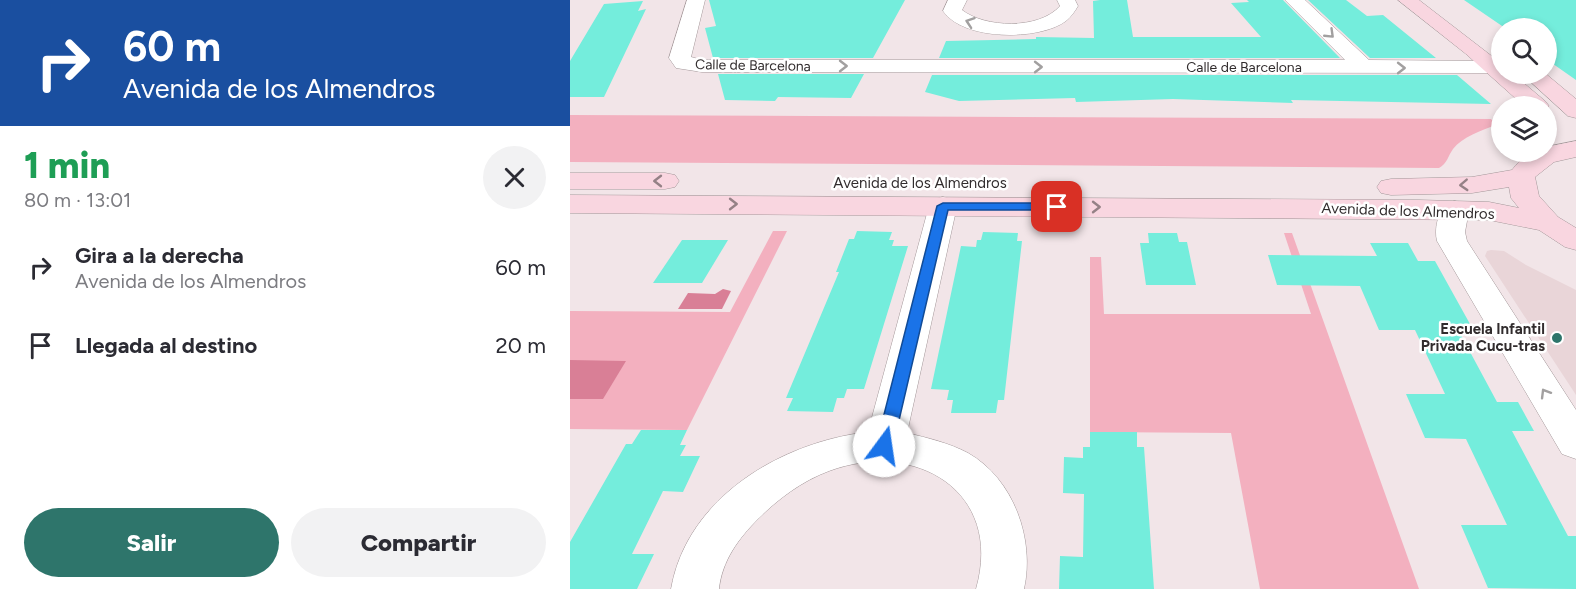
<!DOCTYPE html>
<html lang="es">
<meta charset="utf-8">
<style>
:root{--surface:#fff;--page:#f2f2f3;--text:#2b2b33;--muted:#7c7c81;--accent:#2e756b}
body{margin:0;font-family:Figtree,sans-serif;background:var(--page);color:var(--text);height:100vh;display:flex;flex-direction:column;font-size:22px;white-space:nowrap}
*{box-sizing:border-box;margin:0}
p{font-size:20px;color:var(--muted)}
.icon{flex:none;width:33px;height:33px;fill:none;stroke:currentColor;stroke-width:2;stroke-linecap:round;stroke-linejoin:round}
.map{position:relative;flex:1;overflow:hidden}
.side{display:flex;flex-direction:column;background:var(--surface);width:570px}
.side>*{flex:none}
.top-card{background:#1a4fa0;color:#fff;overflow:hidden}
.fabs{position:absolute;left:921px;top:18px;display:grid;gap:12px}
.fabs a{display:grid;place-items:center;width:66px;height:66px;border-radius:50%;background:var(--surface);box-shadow:0 3px 9px #0003;font-size:30px}
.pin{position:absolute;display:grid;place-items:center;width:51px;height:51px;color:#fff;margin:-26px;border-radius:12px;box-shadow:0 3px 9px #0006}
.me{position:absolute;width:66px;margin:-33px;rotate:14deg;stroke-linejoin:round;filter:drop-shadow(0 0 4px #0008)}
.turn{display:flex;align-items:center;gap:21px;height:126px;padding:0 24px;font-size:27px}
.turn .icon{width:78px;height:78px;stroke-width:2.5}
.turn b{display:block;font-size:42px;line-height:51px}
.round{display:grid;place-items:center;flex:none;width:63px;height:63px;border-radius:32px;background:var(--page)}
.summary{display:flex;align-items:center;justify-content:space-between;height:102px;padding:0 24px}
h1{font-size:36px;font-weight:800;line-height:45px;color:#1e9e55}
.cta{display:flex;gap:12px;margin-top:auto;padding:12px 24px}
.cta a{flex:1;height:69px;border-radius:36px;background:var(--accent);color:#fff;font-size:24px;font-weight:800;line-height:69px;text-align:center}
.cta a+a{background:var(--page);color:var(--text)}
ul{padding:0;list-style:none}
li{display:flex;align-items:center;gap:18px;height:78px;padding:0 24px}
li div{flex:1}
li b{display:block;font-size:22px}
li em{font-style:normal}
main{display:flex;flex:1;min-height:0}
.map>svg:first-child{display:block}
</style>
<main>
<section class="side">
<div class="top-card">
<div class="turn"><svg class="icon" aria-label="right" viewBox="0 0 24 24"><path d="M7 20v-9h11M14 6l5 5-5 5"/></svg><div><b>60 m</b>Avenida de los Almendros</div></div>
</div>
<div class="summary"><div><h1>1 min</h1><p>80 m · 13:01</p></div><a class="round"><svg class="icon" aria-label="close" viewBox="0 0 24 24"><path d="M6 6l12 12M18 6L6 18"/></svg></a></div>
<ul>
<li><svg class="icon" aria-label="right" viewBox="0 0 24 24"><path d="M7 20v-9h11M14 6l5 5-5 5"/></svg><div><b>Gira a la derecha</b><p>Avenida de los Almendros</p></div><em>60 m</em></li>
<li><svg class="icon" aria-label="arrive" viewBox="0 0 24 24"><path d="M6 21V4h12l-3 4 3 4H6"/></svg><div><b>Llegada al destino</b></div><em>20 m</em></li>
</ul>
<div class="cta"><a>Salir</a><a>Compartir</a></div>
</section>
<div class="map">
<svg width="1006" height="589" viewBox="0 0 1006 589">
<rect width="100%" height="100%" fill="#f2e5e8"/>
<polygon fill="#e9d5d8" points="921,250 934,251 956,265 1006,290 1006,395 915,256 917,251"/>
<g fill="#f3b0bf">
<path d="M 0,115 L 921,119 L 926,125 C 912,130 892,137 883,149 C 878,156 877,164 869,168 L 0,162 Z"/>
<polygon points="203,231 217,231 117,430 0,429 0,311 160,312"/>
<polygon points="714,233 722,233 849,589 690,589 661,433 520,432 520,257 531,257 534,314 741,314"/>
</g>
<g fill="#d97f96">
<polygon points="153,289 161,291 152,309 108,309 118,293 145,294"/>
<polygon points="0,360 56,361 33,399 0,399"/>
</g>
<g fill="#74eddc">
<polygon points="139,0 335,0 303,58 143,58 135,28 146,26"/>
<polygon points="530,0 557,0 563,37 691,37 661,3 679,2 677,0 713,0 770,58 369,58 376,41 466,39 466,37 524,38 523,1"/>
<polygon points="738,0 776,0 797,16 813,15 866,58 800,58"/>
<polygon points="894,0 1006,0 1006,80 976,59 976,28 935,28"/>
<polygon points="73,1 68,11 76,9 34,97 0,97 0,61 34,4"/>
<polygon points="148,74 294,74 281,98 208,97 205,101 155,100"/>
<polygon points="362,75 887,75 921,104 721,100 723,103 603,99 506,102 505,98 389,101 355,92"/>
<polygon points="287,231 322,232 319,240 324,240 322,246 338,246 294,389 277,389 274,398 267,398 263,412 217,411 223,398 216,398 269,272 266,272 279,239 284,239"/>
<polygon points="413,232 448,233 447,241 452,241 434,400 428,400 426,413 381,413 383,400 377,400 379,390 361,389 391,246 406,247 407,240 411,240"/>
<polygon points="578,233 607,233 609,242 617,242 626,285 576,285 570,243 579,243"/>
<polygon points="112,240 158,240 132,283 83,283"/>
<polygon points="800,243 838,243 848,261 865,261 900,324 885,324 927,402 948,402 964,431 942,431 998,536 1006,536 1006,589 918,588 891,525 937,525 896,439 855,438 836,394 875,394 845,330 809,330 790,286 707,285 698,255 807,256"/>
<polygon points="71,430 117,430 110,445 116,445 110,456 130,456 113,492 93,491 62,554 84,554 67,589 0,589 0,542 56,444 62,444"/>
<polygon points="520,432 567,432 567,447 574,447 584,589 489,589 490,556 513,557 514,494 493,493 494,457 513,458 513,447 520,447"/>
</g>
<g fill="none" stroke-linecap="round" stroke-linejoin="round">
<g stroke="#a39799" stroke-width="1">
<g id="street">
<polygon points="117,0 135,0 121,57 132,60 775,60 715,0 735,0 799,60 922,61 930,62 932,69 922,73 132,72 106,68 99,58"/>
<path d="M 378,0 L 397,0 L 392,10 C 415,28 469,30 490,6 L 487,0 L 505,0 L 508,6 C 505,11 501,17 496,21 C 469,41 393,41 373,11 Z"/>
<path d="M 373,197 L 383,200 L 387,206 L 337,433 C 358,438 379,443 398,453 C 444,479 465,540 454,589 L 406,589 C 434,491 345,439 259,471 C 232,481 208,499 188,519 C 168,539 152,561 149,589 L 101,589 C 117,497 212,442 298,432 L 359,206 L 363,200 Z"/>
<path d="M 885,201 L 895,204 L 899,210 L 895,232 L 897,241 L 1006,410 L 1006,459 L 992,454 L 867,241 C 864,229 868,214 875,204 Z"/>
</g>
</g>
<g stroke="#a39799" stroke-width="1">
<g id="secondary">
<polygon points="828,0 849,0 932,64 932,74 943,74 975,101 979,106 976,109 976,106 954,106 896,54"/>
<polygon points="952,74 976,74 1006,99 1006,118 998,116"/>
<path d="M 1006,141 L 1006,157 L 984,162 L 965,177 L 969,196 L 988,217 L 1006,228 L 1006,250 L 995,247 L 969,230 L 919,220 L 0,213 L 0,195 L 849,200 L 919,202 L 949,208 L 941,198 L 939,187 L 902,193 L 821,195 L 811,193 L 807,187 L 811,181 L 821,179 L 902,177 L 942,170 C 952,157 960,152 976,152 L 976,147 Z"/>
<polygon points="0,173 95,173 105,175 109,181 105,187 95,189 0,189"/>
</g>
</g>
<use href="#street" fill="#fff" fill-rule="evenodd"/>
<use href="#secondary" fill="#f9d6e0" fill-rule="evenodd"/>
</g>
<defs><path id="oneway-chevron" d="M-2-3.5L2.5 0L-2 3.5" fill="none" stroke-width="1.6" stroke-linecap="round" stroke-linejoin="round" transform="scale(1.5)"/></defs>
<g stroke="#a2a0a0">
<use href="#oneway-chevron" transform="translate(400 22) rotate(-161)"/>
<use href="#oneway-chevron" transform="translate(760 34) rotate(44)"/>
<use href="#oneway-chevron" transform="translate(273 66)"/>
<use href="#oneway-chevron" transform="translate(468 67)"/>
<use href="#oneway-chevron" transform="translate(831 68)"/>
<use href="#oneway-chevron" transform="translate(975 393) rotate(-121)"/>
</g>
<g stroke="#958186">
<use href="#oneway-chevron" transform="translate(88 181) rotate(-180)"/>
<use href="#oneway-chevron" transform="translate(894 185) rotate(177)"/>
<use href="#oneway-chevron" transform="translate(163 204)"/>
<use href="#oneway-chevron" transform="translate(526 207)"/>
</g>
<polygon fill="#1a73e8" stroke="#114b97" stroke-width="1.5" points="373,203 487,203 493,207 487,210 378,210 323,446 320,451 314,453 308,451 306,446 367,206"/>
<circle fill="#2e756b" stroke="#fff" stroke-width="2" cx="987" cy="338" r="6"/>
<g text-anchor="middle" stroke-width="5" stroke-linejoin="round" paint-order="stroke">
<g font-size="14" fill="#312c2d" stroke="#fff">
<text transform="translate(183 65) rotate(1)" y="5">Calle de Barcelona</text>
<text x="674" y="72">Calle de Barcelona</text>
</g>
<g font-size="15" fill="#312c2d" stroke="#fff">
<text x="350" y="188">Avenida de los Almendros</text>
<text transform="translate(838 211) rotate(2)" y="5">Avenida de los Almendros</text>
</g>
<g font-size="15" font-weight="bold" fill="#312c2d" stroke="#fff" text-anchor="end">
<text x="975" y="334">Escuela Infantil<tspan x="975" dy="17">Privada Cucu-tras</tspan></text>
</g>
</g>
</svg>
<div class="fabs">
<a><svg class="icon" aria-label="search" viewBox="0 0 24 24"><circle cx="10" cy="10" r="6"/><path d="M15 15l6 6"/></svg></a>
<a><svg class="icon" aria-label="layers" viewBox="0 0 24 24"><path d="M12 4l9 5-9 5-9-5zM3 14l9 5 9-5"/></svg></a>
</div>
<div class="pin" style="left:487px;top:207px;background:#d93025"><svg class="icon" aria-label="arrive" viewBox="0 0 24 24"><path d="M6 21V4h12l-3 4 3 4H6"/></svg></div>
<svg class="me" style="left:314px;top:446px" viewBox="-20 -20 40 40"><circle r="19" fill="#fff"/><path d="M0-13L10 11 0 6-10 11z" fill="#1a73e8"/></svg>
</div>
</main>
